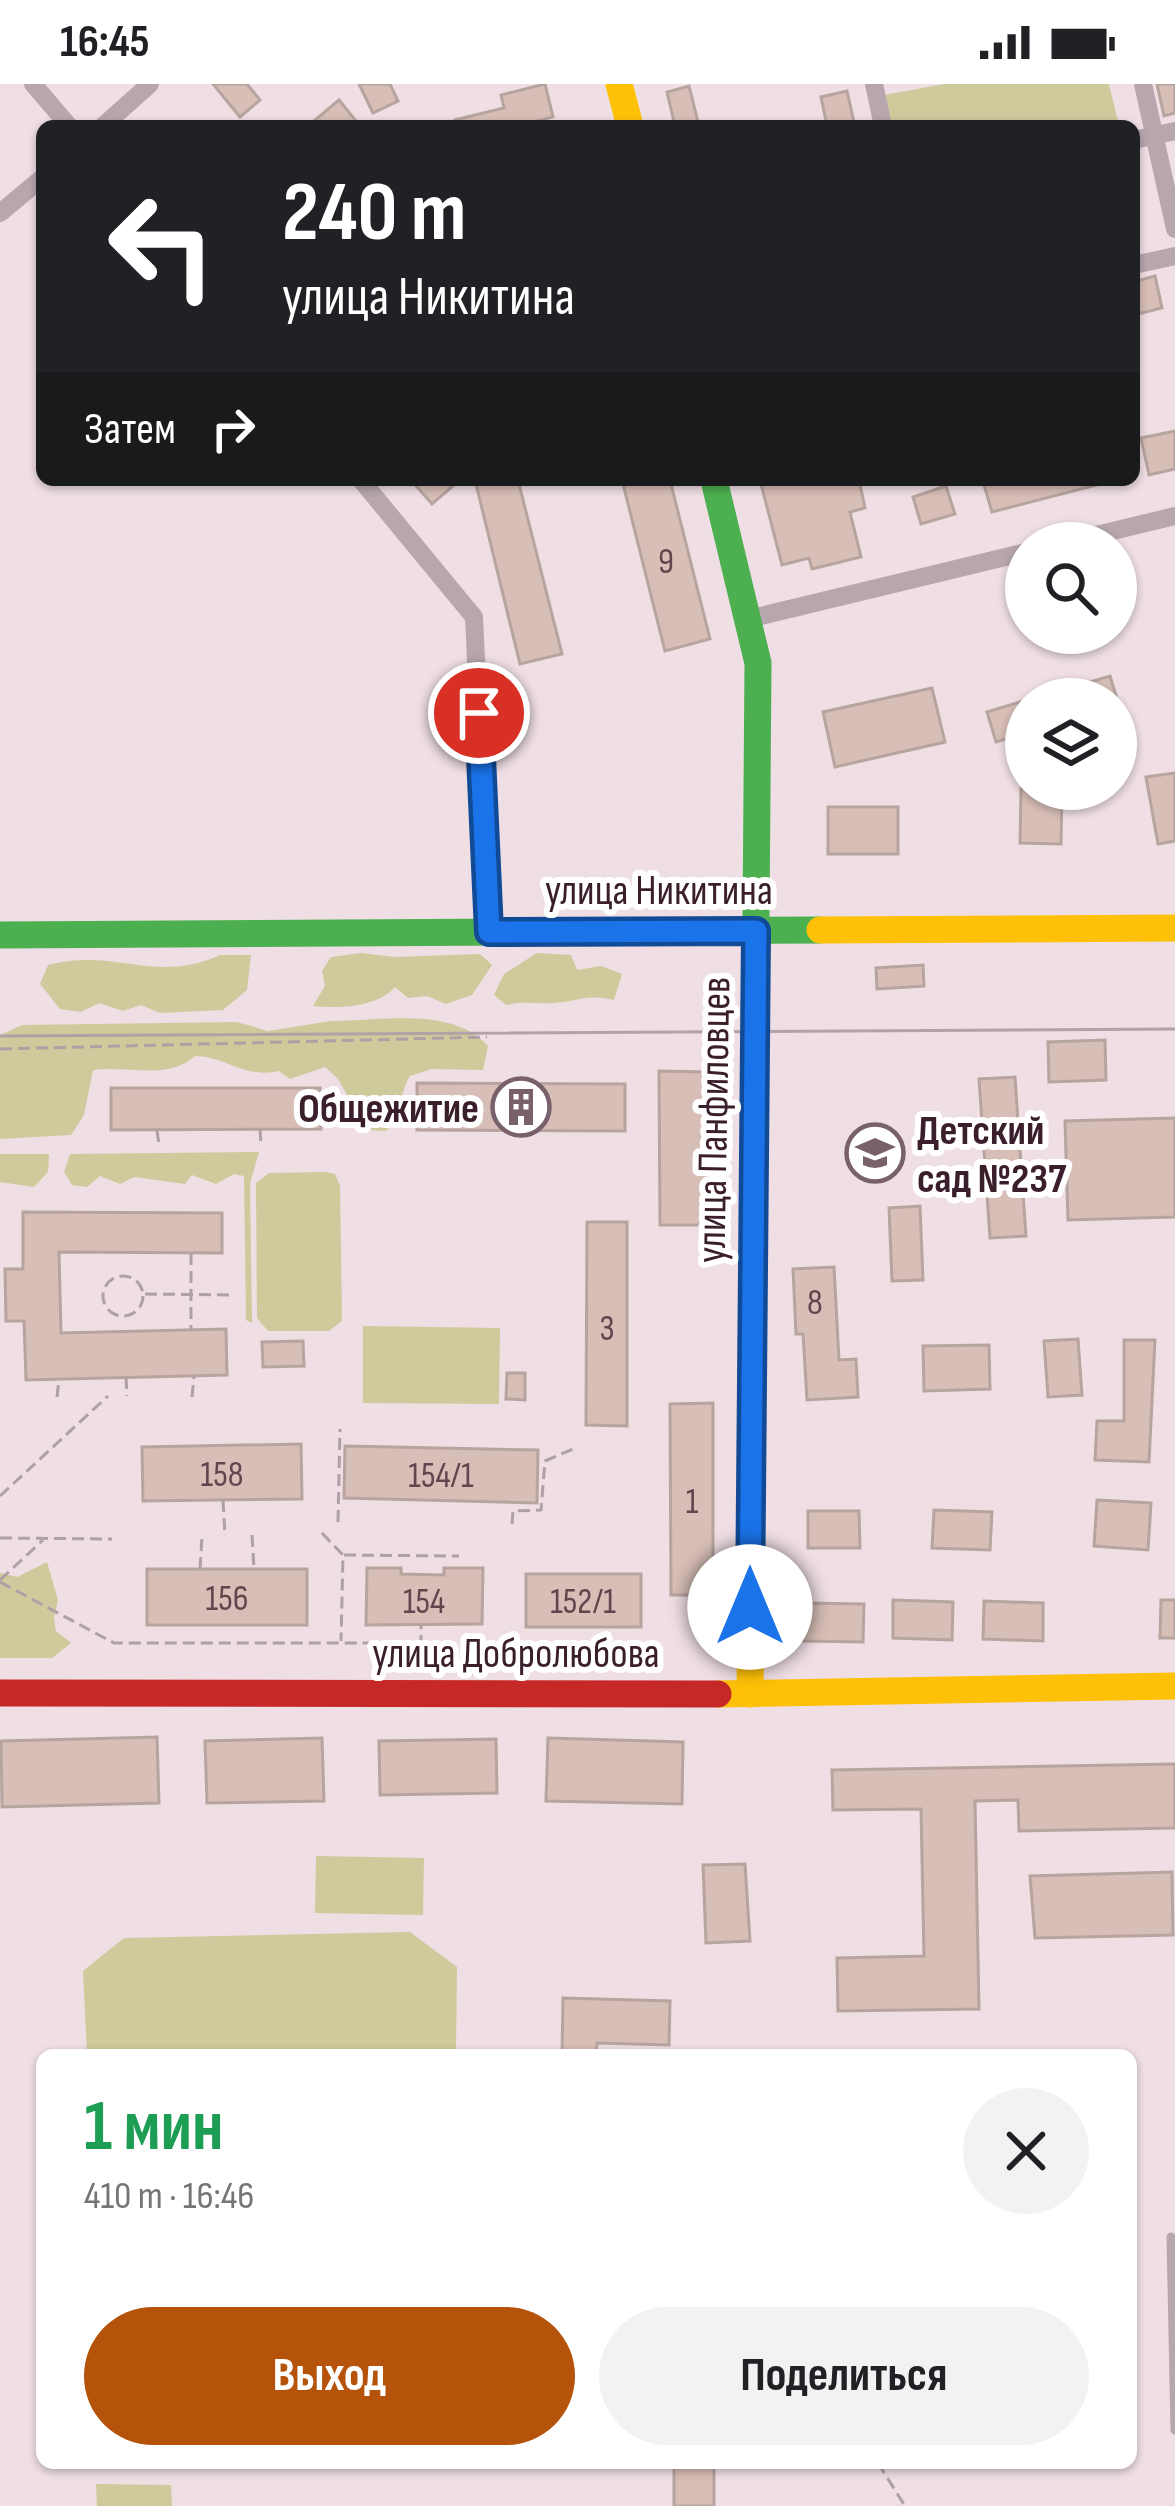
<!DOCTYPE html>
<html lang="ru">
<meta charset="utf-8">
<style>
:root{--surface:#fff;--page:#f2f2f2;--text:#202124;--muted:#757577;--accent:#b45309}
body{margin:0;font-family:"Sofia Sans Condensed",sans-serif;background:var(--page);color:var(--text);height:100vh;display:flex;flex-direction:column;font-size:45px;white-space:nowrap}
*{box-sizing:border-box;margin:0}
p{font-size:39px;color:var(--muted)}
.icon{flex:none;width:66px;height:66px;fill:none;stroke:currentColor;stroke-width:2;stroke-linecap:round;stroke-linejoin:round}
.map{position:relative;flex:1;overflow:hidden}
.sheet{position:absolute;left:36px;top:1965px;width:1101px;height:420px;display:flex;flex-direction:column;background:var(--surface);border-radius:18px;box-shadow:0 3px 9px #0004}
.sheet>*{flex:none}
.hud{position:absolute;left:36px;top:36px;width:1104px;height:366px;border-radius:18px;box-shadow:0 3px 9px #0004;background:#202124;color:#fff;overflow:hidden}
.controls{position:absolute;left:1005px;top:438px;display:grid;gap:24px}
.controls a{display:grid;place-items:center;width:132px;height:132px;border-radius:50%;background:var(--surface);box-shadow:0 3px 9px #0004;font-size:60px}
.pin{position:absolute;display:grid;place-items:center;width:102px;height:102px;color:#fff;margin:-51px;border:6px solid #fff;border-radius:50%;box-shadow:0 3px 12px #0007}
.me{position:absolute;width:132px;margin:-66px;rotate:0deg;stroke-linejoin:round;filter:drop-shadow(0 0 9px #0008)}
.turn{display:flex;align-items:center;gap:42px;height:252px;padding:0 48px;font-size:54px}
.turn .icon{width:156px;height:156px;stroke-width:2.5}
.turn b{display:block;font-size:84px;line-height:102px}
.then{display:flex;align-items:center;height:114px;padding:0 48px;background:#0003;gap:24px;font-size:45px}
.round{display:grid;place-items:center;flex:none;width:126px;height:126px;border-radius:63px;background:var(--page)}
.overview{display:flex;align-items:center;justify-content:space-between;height:204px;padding:0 48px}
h1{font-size:72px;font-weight:700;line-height:90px;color:#1e9e55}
.button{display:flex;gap:24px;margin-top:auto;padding:24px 48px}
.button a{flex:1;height:138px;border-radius:72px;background:var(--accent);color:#fff;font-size:48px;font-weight:700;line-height:138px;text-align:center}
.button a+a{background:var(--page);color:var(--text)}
.status{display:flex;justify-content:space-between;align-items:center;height:84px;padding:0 60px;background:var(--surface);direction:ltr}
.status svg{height:33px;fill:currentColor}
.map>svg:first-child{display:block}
</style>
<div class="status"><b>16:45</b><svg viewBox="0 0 49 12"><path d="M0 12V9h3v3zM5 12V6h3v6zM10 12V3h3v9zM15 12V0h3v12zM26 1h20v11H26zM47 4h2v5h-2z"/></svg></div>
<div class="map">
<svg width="1175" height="2422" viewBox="0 0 1175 2422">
<rect width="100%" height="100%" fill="#efdee4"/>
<g fill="#ceca9c">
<polygon points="944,0 1109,0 1119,42 892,42 884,11"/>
<path d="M 361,869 L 394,873 L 480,870 L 492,881 L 472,911 L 446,920 L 427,912 L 408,914 L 395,903 C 378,923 338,925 313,922 L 325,902 L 322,887 L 331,873 Z"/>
<path d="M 537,869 L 571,871 L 577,886 L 601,882 L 622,890 L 614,916 C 582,910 583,917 555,919 C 538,920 523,917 506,921 L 494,911 L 504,890 Z"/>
<path d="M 220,871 L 251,871 L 247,906 L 223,926 L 160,929 L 141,921 L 123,927 L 99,919 L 81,928 L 60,925 L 40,900 L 48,881 C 115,863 155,901 220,871 Z"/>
<path d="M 331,937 C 378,937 454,922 488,962 L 483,986 L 432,985 L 410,992 C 398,1011 403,1032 386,1047 L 367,1046 L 338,995 L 325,983 L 290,995 L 279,987 C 243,995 226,972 195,972 C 167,997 128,981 93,986 L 84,1031 L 71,1051 L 0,1055 L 0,951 L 22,941 L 237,938 L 268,947 Z"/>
<polygon points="259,1068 250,1100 252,1239 246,1236 244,1092 234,1090 216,1100 192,1091 185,1100 134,1093 120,1100 100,1092 87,1103 72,1101 64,1088 70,1070"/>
<polygon points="0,1070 49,1070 48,1088 34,1103 0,1098"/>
<polygon points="326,1088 335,1090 340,1102 342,1237 329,1247 268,1247 257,1234 256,1099 269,1089"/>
<polygon points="363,1242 500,1244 499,1320 363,1319"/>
<polygon points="47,1478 58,1516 54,1534 56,1547 71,1559 52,1574 0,1574 0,1489 17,1493"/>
<polygon points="316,1772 424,1774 423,1831 315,1829"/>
<polygon points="410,1848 457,1883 456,1971 87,1971 83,1887 124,1854"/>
<polygon points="96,2400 171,2401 172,2422 97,2422"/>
</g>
<g fill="#d7beb6" stroke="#b7a49f" stroke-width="3">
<polygon points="213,0 247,0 260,16 240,33"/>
<polygon points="359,0 390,0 398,17 373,29"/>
<polygon points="545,0 553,33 518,42 456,42 455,36 504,24 501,11"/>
<polygon points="1157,0 1175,0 1175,29 1164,32"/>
<polygon points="689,2 699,42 675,42 667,8"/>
<polygon points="847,7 854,38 827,42 821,13"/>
<polygon points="339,16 356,37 346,42 308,42"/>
<polygon points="1155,192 1162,224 1134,231 1134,198"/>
<polygon points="1175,347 1175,385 1149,391 1141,354"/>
<polygon points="411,396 460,396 432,420"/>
<polygon points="475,396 518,396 562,570 520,580"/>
<polygon points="622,396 670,396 710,555 665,567"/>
<polygon points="760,396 859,396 865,424 850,428 861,473 812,485 809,474 782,481"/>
<polygon points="999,396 1100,396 1100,400 992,428 984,401"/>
<polygon points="946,402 955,430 921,440 913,413"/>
<polygon points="1110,592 1117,615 1046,615 1045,611"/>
<polygon points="932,604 945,658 835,683 823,628"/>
<polygon points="1026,616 1026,649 996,658 987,628"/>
<polygon points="1175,689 1175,757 1158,760 1146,693"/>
<polygon points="1021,705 1062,705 1061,760 1020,759"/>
<rect x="828" y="723" width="70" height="47"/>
<polygon points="923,881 924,902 877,905 876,884"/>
<polygon points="1105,956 1106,996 1049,998 1048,958"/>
<polygon points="659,987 707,988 710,1141 660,1141"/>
<polygon points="1015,993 1026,1152 990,1154 979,995"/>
<polygon points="417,999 625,1000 625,1047 417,1046"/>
<polygon points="111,1004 320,1004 321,1045 111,1046"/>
<polygon points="1175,1034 1175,1133 1068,1136 1065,1037"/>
<polygon points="920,1122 923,1196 892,1197 889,1124"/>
<polygon points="23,1128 222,1129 222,1169 59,1168 61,1249 226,1245 227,1291 26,1296 24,1237 6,1237 5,1185 23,1185"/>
<polygon points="587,1138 627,1138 627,1342 586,1341"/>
<polygon points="834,1183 839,1276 856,1275 858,1313 807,1316 803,1250 796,1250 793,1185"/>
<polygon points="1078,1255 1082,1311 1048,1313 1044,1257"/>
<polygon points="1124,1256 1155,1256 1149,1378 1095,1376 1097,1337 1124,1337"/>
<polygon points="303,1257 304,1282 263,1283 262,1258"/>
<polygon points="989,1261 990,1305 924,1307 923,1262"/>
<polygon points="507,1289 525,1289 525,1316 506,1315"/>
<polygon points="713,1319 713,1511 671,1511 670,1320"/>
<polygon points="301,1360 302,1415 143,1417 142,1363"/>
<polygon points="345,1362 538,1366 537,1419 344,1414"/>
<polygon points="1097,1416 1151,1419 1148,1466 1094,1462"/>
<polygon points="934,1426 992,1428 990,1466 932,1464"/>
<polygon points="808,1427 859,1427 860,1464 808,1464"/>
<polygon points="367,1484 401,1484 401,1490 444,1491 444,1484 483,1484 482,1540 366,1541"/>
<rect x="147" y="1485" width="160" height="56"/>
<rect x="526" y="1490" width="115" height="53"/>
<polygon points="893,1516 953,1518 952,1556 893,1554"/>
<polygon points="1161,1516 1175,1516 1175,1554 1160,1554"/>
<polygon points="984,1517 1043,1519 1043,1557 983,1555"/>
<polygon points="804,1519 864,1520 863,1558 803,1557"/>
<polygon points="157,1653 159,1719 2,1723 1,1657"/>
<polygon points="322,1654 324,1717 207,1719 205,1657"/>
<polygon points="548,1654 683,1658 682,1720 546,1717"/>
<polygon points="496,1655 497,1709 380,1711 379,1657"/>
<polygon points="1175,1680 1175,1744 1019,1747 1018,1716 975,1717 979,1925 838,1927 837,1874 924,1872 921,1725 833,1726 832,1686"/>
<polygon points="745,1780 750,1857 706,1859 703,1781"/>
<polygon points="1172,1788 1173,1851 1035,1854 1030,1792"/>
<polygon points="563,1914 670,1917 669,1961 597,1959 596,1971 562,1971"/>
<rect x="674" y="2379" width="40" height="43"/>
</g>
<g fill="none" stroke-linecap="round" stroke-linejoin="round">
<g stroke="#afa0a6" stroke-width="3" stroke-dasharray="12 6" stroke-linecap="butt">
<polyline points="0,965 487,953"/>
<polyline points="260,1045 261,1061"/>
<polyline points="157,1046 159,1061"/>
<polyline points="191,1169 191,1246"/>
<circle cx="123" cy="1212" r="20"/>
<polyline points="145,1210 235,1211"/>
<polyline points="126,1293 127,1312"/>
<polyline points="57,1313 59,1295"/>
<polyline points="192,1313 194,1292"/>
<polyline points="0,1412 108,1312"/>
<polyline points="223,1416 225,1452"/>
<polyline points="338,1438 340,1345"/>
<polyline points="512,1440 513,1427 541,1426 545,1377 573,1365"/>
<polyline points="322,1449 343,1471 341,1557"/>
<polyline points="252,1451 254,1485"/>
<polyline points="0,1454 112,1455"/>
<polyline points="344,1471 459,1472"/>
<polyline points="200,1485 202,1453"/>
<polyline points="0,1496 43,1456"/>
<polyline points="0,1498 114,1559 421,1559 421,1541"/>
<polyline points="878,2379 905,2422"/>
</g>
<polyline stroke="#b8a6ae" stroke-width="9" points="1171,2153 1175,2346"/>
<g stroke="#b8a6ae" stroke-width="18">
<polyline points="33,0 69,42"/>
<polyline points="874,0 883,42"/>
<polyline points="1143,0 1175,145"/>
<polyline points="103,42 150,0"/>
<polyline points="1134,56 1175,47"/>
<polyline points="0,129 42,94"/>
<polyline points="1134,181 1175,172"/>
<polyline points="361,396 474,533 489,849"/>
<polyline points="1063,459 1175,432"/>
<polyline points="748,535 1026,468"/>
</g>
<g stroke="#4caf50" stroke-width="27">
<polyline points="714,396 758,579 753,1216"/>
<polyline points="0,851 820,846"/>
</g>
<g stroke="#ffc107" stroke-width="27">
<polyline points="619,0 630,42"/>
<polyline points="820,846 1175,844"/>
<polyline points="718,1610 1175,1602"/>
<polyline points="750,1610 753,1216"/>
</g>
<polyline stroke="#c62828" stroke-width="27" points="0,1609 718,1610"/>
<polyline stroke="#b2a2a8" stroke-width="3" points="0,952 1175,945"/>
</g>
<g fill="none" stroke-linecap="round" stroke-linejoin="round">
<g stroke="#114b97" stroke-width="30">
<polyline id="route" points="479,629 489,848 756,847 750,1523"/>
</g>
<use href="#route" stroke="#1a73e8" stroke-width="21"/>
</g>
<defs>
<g id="building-ring" transform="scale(3)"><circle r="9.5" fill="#fff" stroke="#79616c" stroke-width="1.5"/><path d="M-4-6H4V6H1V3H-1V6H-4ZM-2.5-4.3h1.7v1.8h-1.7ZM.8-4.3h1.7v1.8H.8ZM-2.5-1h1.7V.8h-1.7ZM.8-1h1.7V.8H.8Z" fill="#79616c"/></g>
<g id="school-ring" transform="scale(3)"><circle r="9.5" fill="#fff" stroke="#79616c" stroke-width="1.5"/><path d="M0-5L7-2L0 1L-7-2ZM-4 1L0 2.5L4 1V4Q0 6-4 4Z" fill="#79616c"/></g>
</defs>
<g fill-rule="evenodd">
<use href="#building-ring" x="521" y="1023"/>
<use href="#school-ring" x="875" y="1069"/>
</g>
<g text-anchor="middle" stroke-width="12" stroke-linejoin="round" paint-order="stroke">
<g font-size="36" fill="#61464e">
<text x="666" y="489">9</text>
<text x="815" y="1230">8</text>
<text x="607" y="1256">3</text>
<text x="222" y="1402">158</text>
<text x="441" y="1403">154/1</text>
<text x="692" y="1429">1</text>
<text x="227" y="1526">156</text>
<text x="424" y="1529">154</text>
<text x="583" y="1529">152/1</text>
</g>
<g font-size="42" fill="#3a1e2b" stroke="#fff">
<text x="659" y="820">улица Никитина</text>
<text transform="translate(712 1036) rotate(-89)" y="15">улица Панфиловцев</text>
<text x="516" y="1583">улица Добролюбова</text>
</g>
<g font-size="42" font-weight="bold" fill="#3a1e2b" stroke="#fff" text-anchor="end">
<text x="479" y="1038">Общежитие</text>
<text x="917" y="1060" text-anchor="start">Детский<tspan x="917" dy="48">сад №237</tspan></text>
</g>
</g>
</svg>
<div class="controls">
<a><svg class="icon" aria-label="search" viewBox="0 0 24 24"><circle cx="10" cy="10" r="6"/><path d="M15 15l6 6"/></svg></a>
<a><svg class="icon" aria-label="layers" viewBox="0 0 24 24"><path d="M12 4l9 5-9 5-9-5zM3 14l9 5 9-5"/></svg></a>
</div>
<div class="pin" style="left:479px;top:629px;background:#d93025"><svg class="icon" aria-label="arrive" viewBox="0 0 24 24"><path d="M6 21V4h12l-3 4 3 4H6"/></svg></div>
<svg class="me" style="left:750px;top:1523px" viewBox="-20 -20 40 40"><circle r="19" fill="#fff"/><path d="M0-13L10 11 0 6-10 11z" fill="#1a73e8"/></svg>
<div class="hud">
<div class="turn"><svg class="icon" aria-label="left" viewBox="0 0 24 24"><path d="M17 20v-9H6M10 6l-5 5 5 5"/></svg><div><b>240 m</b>улица Никитина</div></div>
<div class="then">Затем<svg class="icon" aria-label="right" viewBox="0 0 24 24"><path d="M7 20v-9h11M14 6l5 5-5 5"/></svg></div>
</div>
<section class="sheet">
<div class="overview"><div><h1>1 мин</h1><p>410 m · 16:46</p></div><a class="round"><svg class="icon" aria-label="close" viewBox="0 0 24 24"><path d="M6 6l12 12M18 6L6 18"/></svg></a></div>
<div class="button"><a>Выход</a><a>Поделиться</a></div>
</section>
</div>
